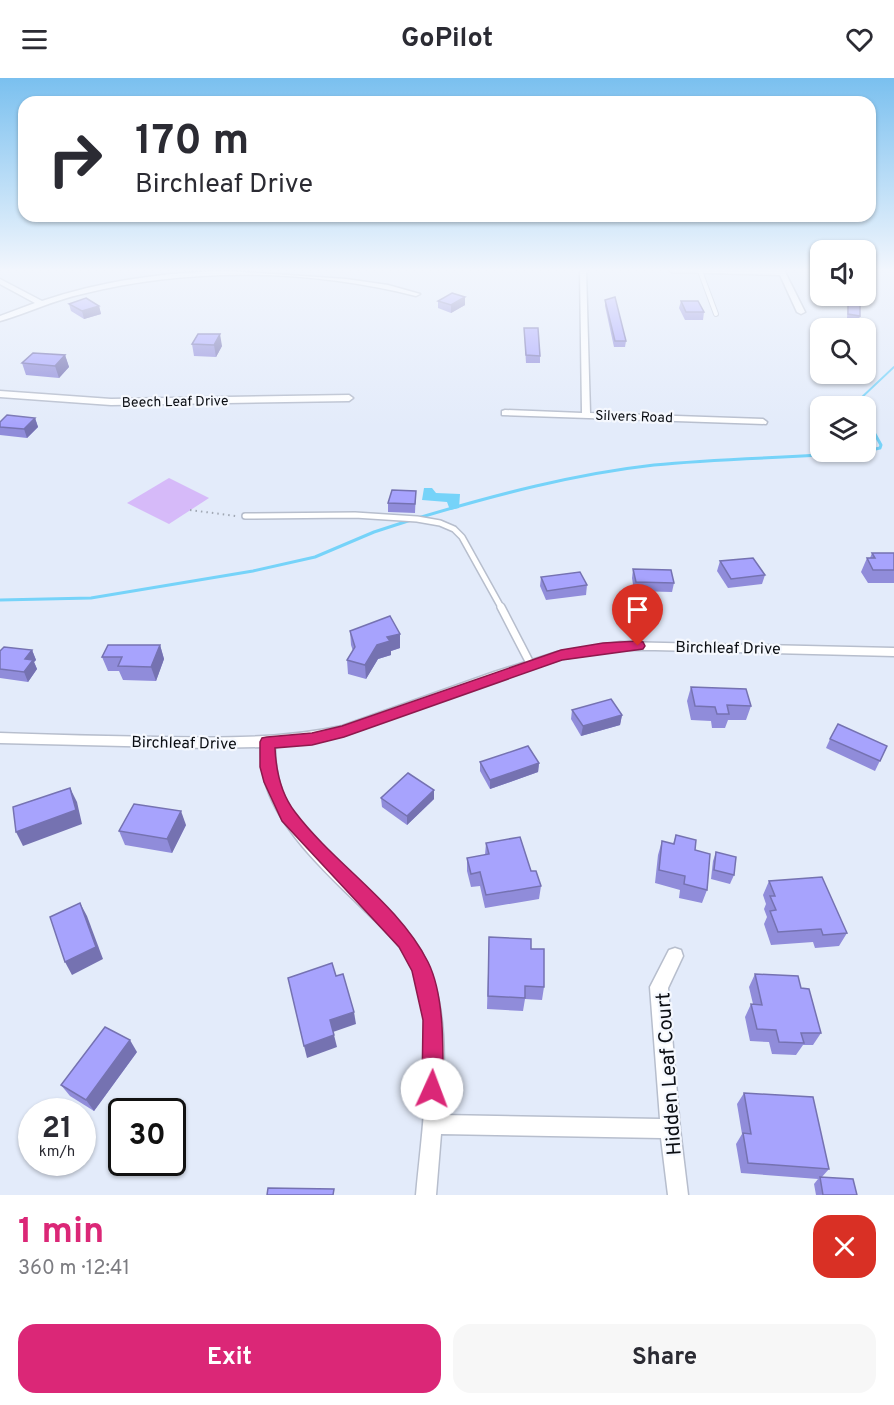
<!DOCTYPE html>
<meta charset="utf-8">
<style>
:root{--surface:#fff;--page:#f7f7f7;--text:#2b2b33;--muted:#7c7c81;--accent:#db2777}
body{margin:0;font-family:Overpass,sans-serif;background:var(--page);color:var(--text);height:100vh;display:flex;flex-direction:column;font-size:22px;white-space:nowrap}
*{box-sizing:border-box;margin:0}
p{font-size:20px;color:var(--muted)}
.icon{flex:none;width:33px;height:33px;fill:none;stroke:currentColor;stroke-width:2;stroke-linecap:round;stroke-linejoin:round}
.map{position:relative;height:1117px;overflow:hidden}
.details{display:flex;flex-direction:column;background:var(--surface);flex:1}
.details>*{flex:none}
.banner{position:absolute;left:18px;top:18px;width:858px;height:126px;border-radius:18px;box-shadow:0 2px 4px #0004;background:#fff;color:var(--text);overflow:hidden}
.buttons{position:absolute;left:810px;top:162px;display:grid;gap:12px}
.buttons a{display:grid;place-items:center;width:66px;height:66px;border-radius:12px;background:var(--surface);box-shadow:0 2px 4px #0004;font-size:30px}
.speed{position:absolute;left:18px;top:1020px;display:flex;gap:12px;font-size:30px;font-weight:700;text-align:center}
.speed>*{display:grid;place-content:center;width:78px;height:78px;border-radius:50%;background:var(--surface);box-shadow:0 2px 4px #0004;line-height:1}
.speed small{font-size:15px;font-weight:400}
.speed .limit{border:3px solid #111;border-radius:9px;background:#fff;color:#111}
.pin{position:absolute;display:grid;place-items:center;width:51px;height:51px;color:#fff;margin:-62px -26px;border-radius:50% 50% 50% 0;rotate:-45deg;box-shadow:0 0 6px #0007}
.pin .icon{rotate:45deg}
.me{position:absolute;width:66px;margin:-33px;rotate:2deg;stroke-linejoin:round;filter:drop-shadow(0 0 4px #0008)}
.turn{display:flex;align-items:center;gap:21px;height:126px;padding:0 18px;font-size:27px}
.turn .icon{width:78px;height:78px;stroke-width:2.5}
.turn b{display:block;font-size:42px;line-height:51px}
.round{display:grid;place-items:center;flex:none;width:63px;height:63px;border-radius:18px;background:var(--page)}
.headline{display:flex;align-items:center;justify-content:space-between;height:102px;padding:0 18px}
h1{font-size:36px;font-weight:700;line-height:45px;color:var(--accent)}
.button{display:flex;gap:12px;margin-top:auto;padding:12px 18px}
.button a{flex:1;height:69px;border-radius:18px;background:var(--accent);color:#fff;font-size:24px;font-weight:700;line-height:69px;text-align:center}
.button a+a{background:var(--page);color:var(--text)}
header{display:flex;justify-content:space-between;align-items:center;height:78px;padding:0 18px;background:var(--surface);font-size:27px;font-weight:700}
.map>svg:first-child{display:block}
</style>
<header><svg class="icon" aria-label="menu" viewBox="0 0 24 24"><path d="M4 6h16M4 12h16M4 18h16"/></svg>GoPilot<svg class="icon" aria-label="heart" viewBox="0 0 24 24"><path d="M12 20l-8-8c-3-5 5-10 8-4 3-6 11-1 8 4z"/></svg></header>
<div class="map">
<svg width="894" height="1117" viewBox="0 0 894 1117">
<rect width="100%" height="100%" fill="#e3ebfa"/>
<polygon fill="#d6baf9" points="169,400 209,420 169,446 127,425"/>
<polygon fill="#76d3f9" points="424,410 432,410 436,415 460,416 459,430 450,432 447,424 422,422"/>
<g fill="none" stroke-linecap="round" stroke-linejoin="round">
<polyline stroke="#76d3f9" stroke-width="2" points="861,328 860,321 894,289"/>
<g stroke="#76d3f9" stroke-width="3">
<polyline points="866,340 881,367 880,370 866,373"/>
<path d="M 418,440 C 495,417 574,396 654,387 C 724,380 794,380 864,374"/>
<polyline points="0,522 91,520 253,493 315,479 374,454 411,442"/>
</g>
<g stroke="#b7becd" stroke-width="6">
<polyline id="lane-far2" points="700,193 716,236"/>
</g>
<g stroke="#b7becd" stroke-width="8">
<polyline id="lane-far1" points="245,438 355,437 417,441 440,445 454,451 462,459 502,531"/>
</g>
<g stroke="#b7becd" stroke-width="10">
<polyline id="lane" points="501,529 531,587"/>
</g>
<g stroke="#b7becd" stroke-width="3">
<g id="street">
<polygon points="580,192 586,192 590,335 763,341 767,344 766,346 502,337 502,333 505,332 582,335"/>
<polygon points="669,192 784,192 805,234 801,236 797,234 780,197 672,194"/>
<path d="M 228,193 L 346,201 L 388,207 L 420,216 L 416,218 C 309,191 189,189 82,216 C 54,222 28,235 0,243 L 0,238 L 35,225 L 0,206 L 0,201 L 42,223 C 101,203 165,194 228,193 Z"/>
<polygon points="0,313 111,321 349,317 353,320 349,323 111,327 0,319"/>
<path d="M 620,564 L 894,570 L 894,578 L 655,572 L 620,572 L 562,581 L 502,600 L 343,658 L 275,669 C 275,684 277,699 282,713 C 297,751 348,796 377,824 C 394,839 411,855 422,875 C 448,923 445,984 442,1037 L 660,1041 L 650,909 L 669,872 L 675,870 L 681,872 L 683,878 L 668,910 L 680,1051 L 688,1117 L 668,1117 L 661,1060 L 441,1056 L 436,1117 L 416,1117 C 422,1049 438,955 412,890 C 403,868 383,850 366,834 C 332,800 282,756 267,710 C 262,697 261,683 261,669 L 207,670 L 0,665 L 0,655 C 53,657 107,658 160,659 C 221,660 281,661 342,648 L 494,594 L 557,574 Z"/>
</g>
</g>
<polyline stroke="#a0a7b3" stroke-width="2" stroke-dasharray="1.5 4" stroke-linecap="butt" points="190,432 236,438"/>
<use href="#lane-far2" stroke="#fff" stroke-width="4"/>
<use href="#lane-far1" stroke="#fff" stroke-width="5"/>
<use href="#lane" stroke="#fff" stroke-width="7"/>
<use href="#street" fill="#fff" fill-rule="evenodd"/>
</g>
<g fill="#908cda">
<polygon points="605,222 626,263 625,269 614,269 605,228"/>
<polygon points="438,223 465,227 451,235 438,230"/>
<polygon points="681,223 704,234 703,242 685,242 679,230"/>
<polygon points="69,226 99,228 101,236 84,241 71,233"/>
<polygon points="848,226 860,238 859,241 847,240"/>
<polygon points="524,250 540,278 540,285 526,285"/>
<polygon points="198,256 222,268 216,279 194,278 192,266"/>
<polygon points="65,277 69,289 59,300 26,297 22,285"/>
<polygon points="35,340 38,349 27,360 0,357 0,344"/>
<polygon points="416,413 415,435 388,434 388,425"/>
<polygon points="872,475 894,475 894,505 868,505 861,494 867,480 870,480"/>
<polygon points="720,483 765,497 762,506 728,510 717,493"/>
<polygon points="633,491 674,505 672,514 634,513 632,500"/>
<polygon points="541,499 587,507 586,517 546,522 540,508"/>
<polygon points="350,553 400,556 400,570 391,573 391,577 378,581 366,601 348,596 347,582 353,573 351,567"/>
<polygon points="160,567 164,581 156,603 123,602 119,593 108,593 102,579"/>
<polygon points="32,572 36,582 34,584 37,591 28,604 0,600 0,573"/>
<polygon points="691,609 751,628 746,642 728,642 725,650 712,650 711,643 691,642 687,623"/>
<polygon points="572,632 622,637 620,647 581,658 571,641"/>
<polygon points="830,661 887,668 875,693 826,670"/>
<polygon points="480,684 539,685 538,694 490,711 480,693"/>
<polygon points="381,720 434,721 407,747 382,729"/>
<polygon points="186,747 172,775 125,767 119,753"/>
<polygon points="676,757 695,772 707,812 702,825 679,820 680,812 655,805 658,777 662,763 673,766"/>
<polygon points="486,765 531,793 541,808 539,821 485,830 480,808 471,809 467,793 467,780 485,777"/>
<polygon points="716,774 734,797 730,806 711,801 713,783"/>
<polygon points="769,803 847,855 839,868 815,870 813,864 771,867 764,846 767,839 764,831 766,826 763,817"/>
<polygon points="489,859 531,871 544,909 542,922 525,921 523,933 487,931"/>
<polygon points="755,896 801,910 821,955 813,967 803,967 796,977 772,976 769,964 750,963 745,939 751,926 753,926 749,909"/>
<polygon points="137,974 94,1033 70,1018 61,1007"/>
<polygon points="744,1015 829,1091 821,1100 857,1117 816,1117 814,1106 818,1101 741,1095 736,1066 742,1056 737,1026"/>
</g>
<g fill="#7572b1">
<polygon points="465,219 465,227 451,235 451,227"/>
<polygon points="99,228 101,236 84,241 82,233"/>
<polygon points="220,256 222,268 216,279 214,267"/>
<polygon points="65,277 69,289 59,300 55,288"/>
<polygon points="35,340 38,349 27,360 24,351"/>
<polygon points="400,556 400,570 391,573 391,577 378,581 366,601 365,587 377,567 387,559"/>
<polygon points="160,567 164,581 156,603 151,589"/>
<polygon points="32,572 36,582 34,584 37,591 28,604 24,594 25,581"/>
<polygon points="622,637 620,647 581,658 583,648"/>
<polygon points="539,685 538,694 490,711 490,702"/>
<polygon points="70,710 77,724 82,746 23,768 16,754"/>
<polygon points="434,712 434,721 407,747 407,738"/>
<polygon points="181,733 186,747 172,775 167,761"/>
<polygon points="80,825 87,838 103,881 72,897 65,884"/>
<polygon points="354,934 356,946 333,954 330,942"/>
<polygon points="334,957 337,969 307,980 304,968"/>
<polygon points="130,962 137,974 94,1033 86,1022"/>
</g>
<g fill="#a7a3fd" stroke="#7572b1" stroke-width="1.5">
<polygon points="452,215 465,219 451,227 438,223"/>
<polygon points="615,219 626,263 615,263 605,222"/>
<polygon points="86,220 99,228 82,233 69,226"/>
<polygon points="681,223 698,223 704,234 686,234"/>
<polygon points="848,226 860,227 860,238 848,236"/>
<polygon points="524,250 538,250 540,278 526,277"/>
<polygon points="198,256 220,256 214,267 192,266"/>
<polygon points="33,275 65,277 55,288 22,285"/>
<polygon points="7,337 35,340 24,351 0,349 0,344"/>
<polygon points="392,412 416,413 415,426 388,425"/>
<polygon points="872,475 894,475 894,492 873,492 867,480 875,480"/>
<polygon points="753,480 765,497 731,501 720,483"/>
<polygon points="633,491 671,492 674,505 636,504"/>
<polygon points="580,494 587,507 547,513 541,499"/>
<polygon points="390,538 400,556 387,559 390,563 377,567 365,587 347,582 355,569 350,553"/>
<polygon points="108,567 160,567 151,589 118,588 122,579 102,579"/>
<polygon points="4,569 32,572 25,581 33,582 24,594 0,591 0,573"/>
<polygon points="691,609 746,611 751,628 727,627 729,636 717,636 715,629 695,628"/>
<polygon points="611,621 622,637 583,648 572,632"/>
<polygon points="838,646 887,668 880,683 830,661"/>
<polygon points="528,668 539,685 490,702 480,684"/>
<polygon points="408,695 434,712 407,738 381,720"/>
<polygon points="70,710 76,732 16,754 13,729"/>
<polygon points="134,726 181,733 167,761 119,753"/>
<polygon points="676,757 696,762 695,772 710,776 707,812 684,806 685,798 659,792 662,763 674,766"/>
<polygon points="520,759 531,793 536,793 541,808 486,817 480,794 471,796 467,780 489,776 486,765"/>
<polygon points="716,774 736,779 734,797 714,792"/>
<polygon points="822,799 847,855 823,857 821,851 778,854 770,833 776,832 770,818 775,818 769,803"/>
<polygon points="80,825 96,869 65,884 50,839"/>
<polygon points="489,859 531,861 531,871 544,871 544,909 525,908 525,920 488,918"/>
<polygon points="332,885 336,898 343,896 354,934 330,942 334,957 304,968 288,900"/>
<polygon points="755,896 798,898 801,910 809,911 821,955 801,955 804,965 779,964 776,952 757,951 751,926 762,927"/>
<polygon points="105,949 130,962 86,1022 61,1007"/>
<polygon points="744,1015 813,1019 829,1091 748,1085 743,1055 751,1056"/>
<polygon points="820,1099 853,1101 857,1117 823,1117"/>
<polygon points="268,1110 334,1111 333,1117 267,1117"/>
</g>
<linearGradient id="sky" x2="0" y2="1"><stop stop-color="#7ac0ef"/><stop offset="0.55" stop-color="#f2f6fd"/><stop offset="1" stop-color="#f2f6fd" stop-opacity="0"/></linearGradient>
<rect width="894" height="349" fill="url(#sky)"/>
<path fill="#db2777" stroke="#8e194d" stroke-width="1.5" d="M 638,563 L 643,564 L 645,568 L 643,571 L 562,582 L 344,659 L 312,667 L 275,670 C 276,692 281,716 295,734 C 335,787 398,825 428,884 C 445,918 443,973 443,1011 L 440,1018 L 432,1021 L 425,1018 L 422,1011 L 423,942 L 412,893 L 399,869 L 282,743 L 264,704 L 260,689 L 260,664 L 262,660 L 267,659 L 312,655 L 342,648 L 561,572 L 603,565 Z"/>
<g text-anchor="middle" stroke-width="4.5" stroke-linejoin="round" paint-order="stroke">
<g font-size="14" fill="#0b0e13" stroke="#f5f8fe">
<text transform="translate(175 323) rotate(-1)" y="5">Beech Leaf Drive</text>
<text transform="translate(634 338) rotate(2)" y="5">Silvers Road</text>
</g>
<g font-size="16" fill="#0b0e13" stroke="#f5f8fe">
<text transform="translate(728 569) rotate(1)" y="6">Birchleaf Drive</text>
<text transform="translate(184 664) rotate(1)" y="6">Birchleaf Drive</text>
</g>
<g font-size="20" fill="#0b0e13" stroke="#f5f8fe">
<text transform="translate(668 996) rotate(-94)" y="7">Hidden Leaf Court</text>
</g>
</g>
</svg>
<div class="buttons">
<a><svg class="icon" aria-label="sound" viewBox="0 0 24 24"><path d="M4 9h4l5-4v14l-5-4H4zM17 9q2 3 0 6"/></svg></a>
<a><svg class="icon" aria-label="search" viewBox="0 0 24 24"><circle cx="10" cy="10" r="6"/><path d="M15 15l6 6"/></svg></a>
<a><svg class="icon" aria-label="layers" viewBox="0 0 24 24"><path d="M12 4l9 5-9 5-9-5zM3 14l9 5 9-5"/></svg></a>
</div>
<div class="speed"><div>21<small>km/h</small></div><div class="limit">30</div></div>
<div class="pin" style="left:638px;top:568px;background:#d93025"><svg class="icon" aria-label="arrive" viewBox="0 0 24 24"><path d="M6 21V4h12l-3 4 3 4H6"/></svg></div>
<svg class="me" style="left:432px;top:1011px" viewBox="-20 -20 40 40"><circle r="19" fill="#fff"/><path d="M0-13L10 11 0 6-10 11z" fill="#db2777"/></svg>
<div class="banner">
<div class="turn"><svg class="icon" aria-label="right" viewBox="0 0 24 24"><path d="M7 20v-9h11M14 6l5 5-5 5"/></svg><div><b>170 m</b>Birchleaf Drive</div></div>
</div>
</div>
<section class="details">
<div class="headline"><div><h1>1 min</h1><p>360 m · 12:41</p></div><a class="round" style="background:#d93025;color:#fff"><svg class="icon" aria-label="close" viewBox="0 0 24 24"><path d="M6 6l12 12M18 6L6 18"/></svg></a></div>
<div class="button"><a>Exit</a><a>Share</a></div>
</section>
